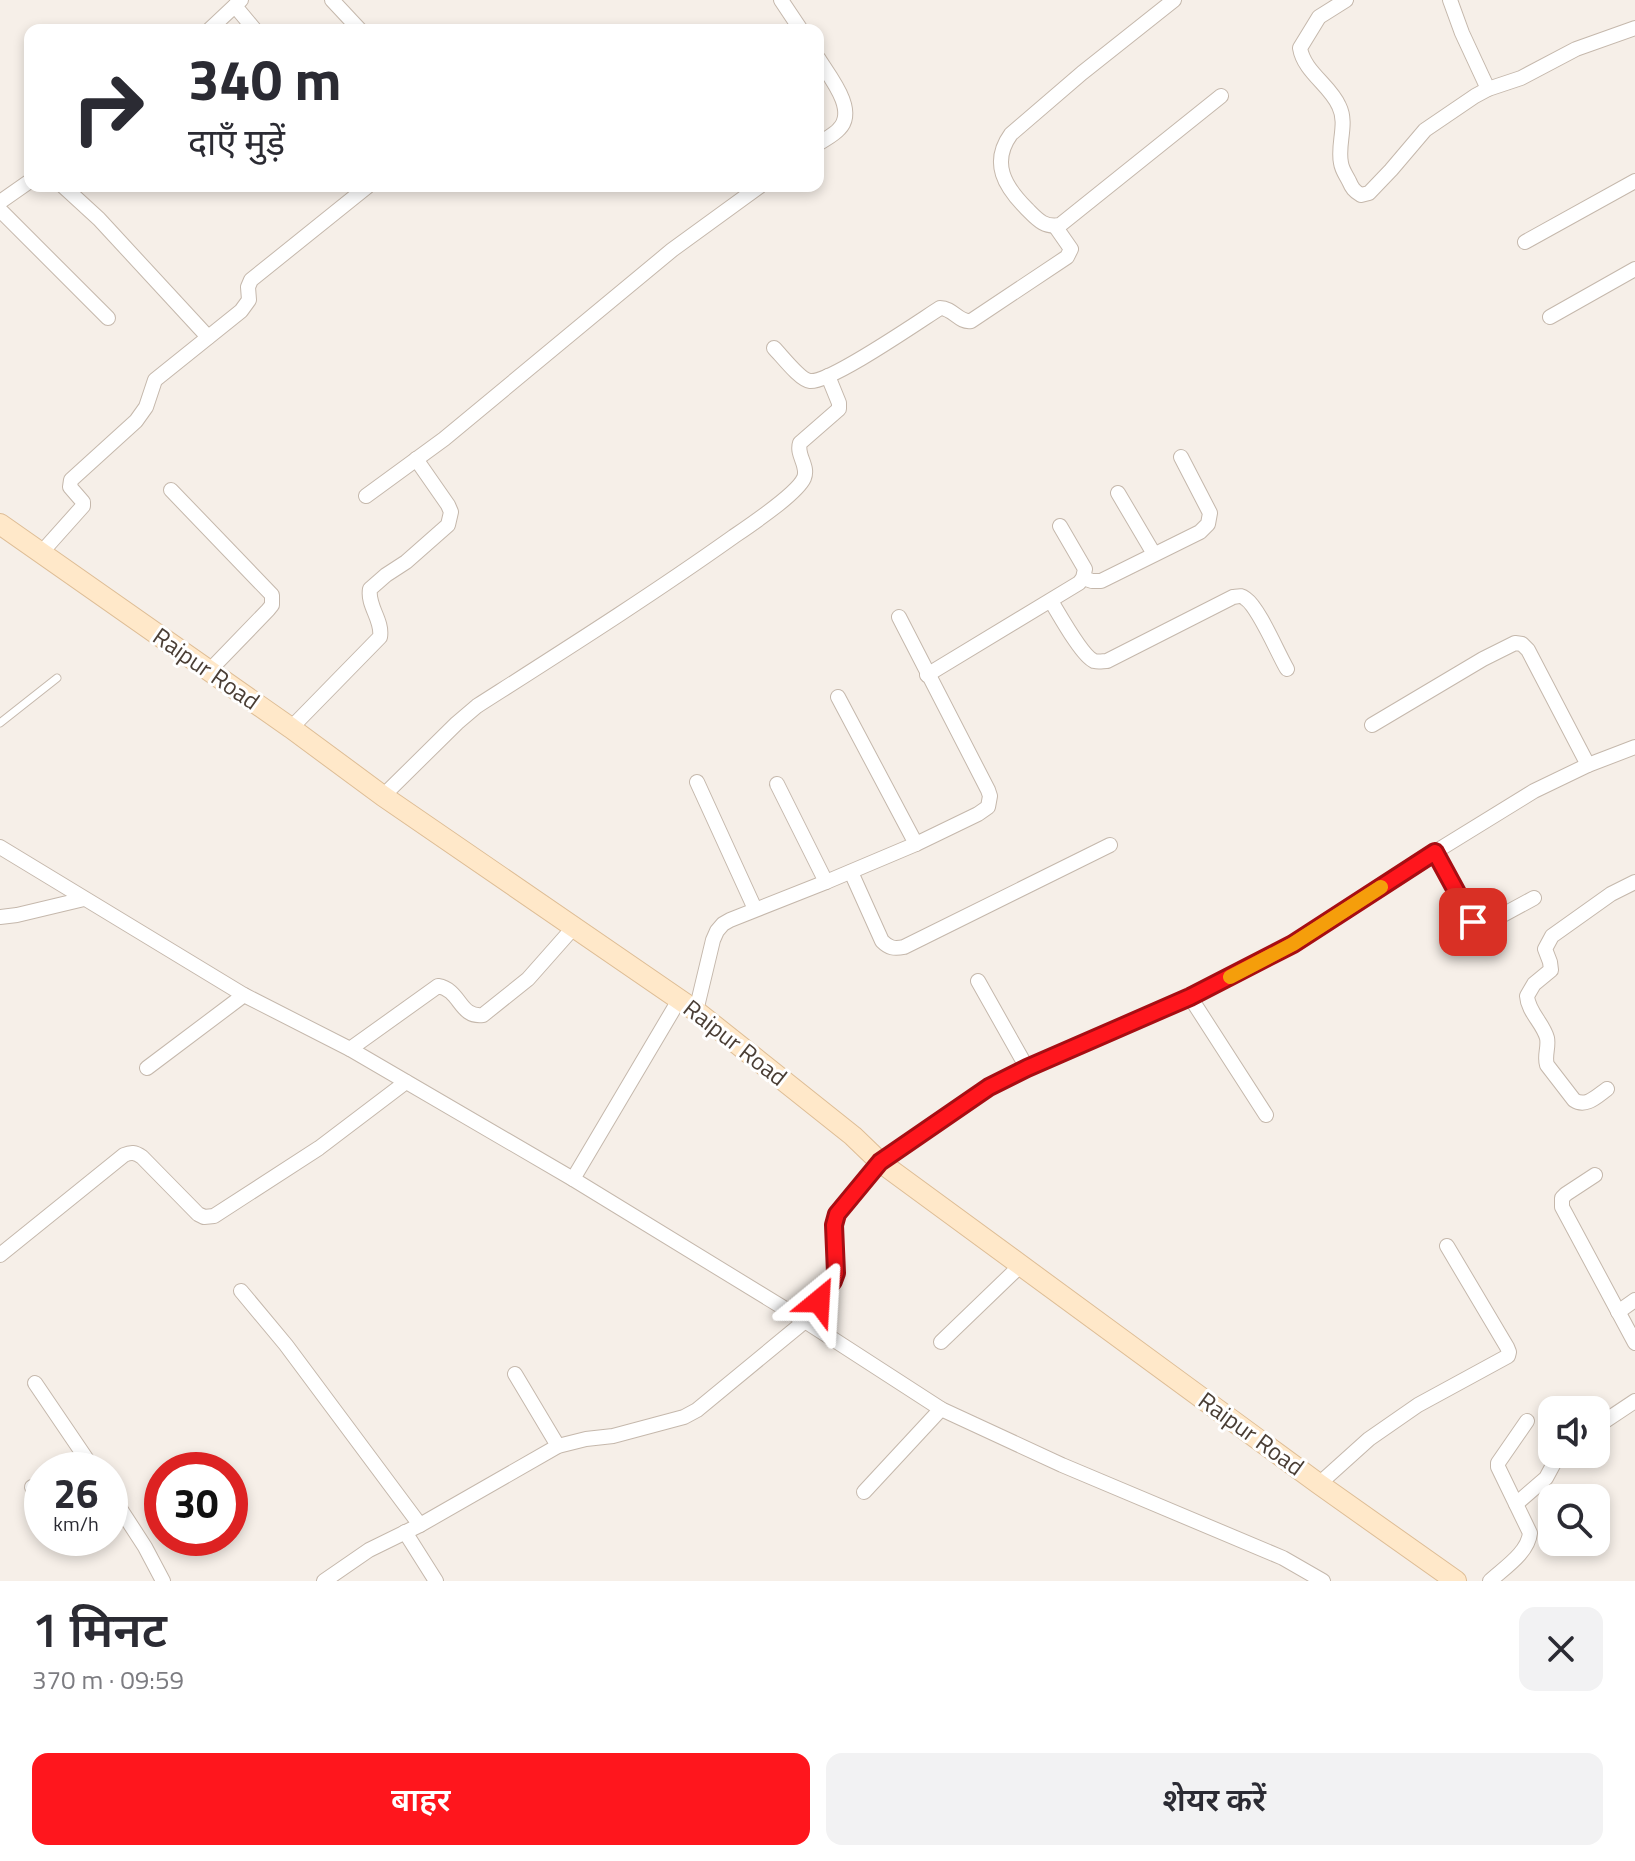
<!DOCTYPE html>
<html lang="hi">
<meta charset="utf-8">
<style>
:root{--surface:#fff;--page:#f2f2f3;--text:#2b2b33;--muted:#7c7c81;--accent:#ff161d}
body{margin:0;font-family:"Titillium Web","Noto Sans Devanagari",sans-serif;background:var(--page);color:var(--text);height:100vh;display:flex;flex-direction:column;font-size:30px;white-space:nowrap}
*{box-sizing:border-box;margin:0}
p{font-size:26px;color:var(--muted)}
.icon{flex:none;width:44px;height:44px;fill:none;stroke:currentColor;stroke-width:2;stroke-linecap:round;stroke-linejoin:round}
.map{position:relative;height:1581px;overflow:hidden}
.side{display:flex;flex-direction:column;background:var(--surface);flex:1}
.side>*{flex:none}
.guide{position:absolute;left:24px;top:24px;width:800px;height:168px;border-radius:16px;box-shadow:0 4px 12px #0003;background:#fff;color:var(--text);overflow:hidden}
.controls{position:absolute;left:1538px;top:1396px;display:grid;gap:16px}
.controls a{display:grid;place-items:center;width:72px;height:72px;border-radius:16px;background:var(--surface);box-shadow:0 4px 12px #0003;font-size:40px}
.speed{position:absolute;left:24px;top:1452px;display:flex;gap:16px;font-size:40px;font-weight:700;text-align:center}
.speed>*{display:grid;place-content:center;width:104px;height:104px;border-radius:50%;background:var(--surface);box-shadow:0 4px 12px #0003;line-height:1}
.speed small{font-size:20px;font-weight:400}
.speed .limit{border:12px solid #d22;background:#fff;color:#111}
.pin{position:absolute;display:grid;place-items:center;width:68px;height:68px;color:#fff;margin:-34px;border-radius:16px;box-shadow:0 4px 12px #0006}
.me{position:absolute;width:88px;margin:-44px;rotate:27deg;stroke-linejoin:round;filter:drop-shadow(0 0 6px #0008)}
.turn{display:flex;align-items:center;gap:28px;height:168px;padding:0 32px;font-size:36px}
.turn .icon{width:104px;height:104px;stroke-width:2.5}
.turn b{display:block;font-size:56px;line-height:68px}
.round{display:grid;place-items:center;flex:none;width:84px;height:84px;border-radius:16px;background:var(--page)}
.head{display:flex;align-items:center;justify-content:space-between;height:136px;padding:0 32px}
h1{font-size:48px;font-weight:600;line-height:60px}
.primary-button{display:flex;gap:16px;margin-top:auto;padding:16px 32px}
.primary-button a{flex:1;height:92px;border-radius:16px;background:var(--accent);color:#fff;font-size:32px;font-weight:600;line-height:92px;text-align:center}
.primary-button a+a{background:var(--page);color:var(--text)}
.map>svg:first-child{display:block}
</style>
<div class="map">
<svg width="1635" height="1581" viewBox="0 0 1635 1581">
<rect width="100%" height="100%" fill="#f6efe8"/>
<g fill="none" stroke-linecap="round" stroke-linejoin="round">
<g stroke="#c5b8ac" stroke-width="9">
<polyline id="lane" points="0,723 57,678"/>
</g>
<g stroke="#c5b8ac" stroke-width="16">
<g id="street">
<polyline points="332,0 360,30"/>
<polyline points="781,0 801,30"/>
<path d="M 1174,0 L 1082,73 L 1011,134 C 990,163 1005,187 1027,209 C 1037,219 1044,228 1060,225 L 1221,96"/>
<path d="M 1346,0 L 1319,17 L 1300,48 C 1304,72 1330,85 1339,106 C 1348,124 1337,144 1341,163 C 1342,170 1346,175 1349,181 C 1352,188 1354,191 1361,195 L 1369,193 L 1391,170 L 1425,130 L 1475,96 L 1488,89 L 1521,78 L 1576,49 L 1635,28"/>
<polyline points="1450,0 1462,33 1488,89"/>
<polyline points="235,6 255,30"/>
<polyline points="209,30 241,0"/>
<path d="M 818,58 C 829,76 858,110 839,129 C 834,135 825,139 818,144"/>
<polyline points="63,186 99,219 208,337"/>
<polyline points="0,202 30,181"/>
<polyline points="0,210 108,318"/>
<polyline points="1525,242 1635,181"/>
<polyline points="1550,317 1635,269"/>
<path d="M 774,348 C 782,356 800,380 810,381 C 830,383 918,322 940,308 C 953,308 959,323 971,321 L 1067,257 L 1071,249 L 1055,226"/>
<polyline points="171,490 272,595 272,605 268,610 209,671"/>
<polyline points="1118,493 1154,554"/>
<polyline points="366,496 444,439 672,250 760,186"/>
<polyline points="41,553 83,506 83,502 70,487 71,480 136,421 146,407 155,380 241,311 249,300 248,287 251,280 368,186"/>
<polyline points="1083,578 1092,581 1101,581 1200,532 1208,524 1210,513 1181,457"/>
<path d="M 1051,601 C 1059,614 1082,656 1094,661 C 1099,662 1103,661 1107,661 L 1233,597 C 1240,596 1241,595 1246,599 C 1259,608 1278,654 1287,669"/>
<polyline points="927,675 1079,583 1083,578 1085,569 1060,526"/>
<polyline points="838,697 916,844"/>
<polyline points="1372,725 1483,659 1515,643 1522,644 1528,650 1588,765"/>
<path d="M 291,728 L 380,637 C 383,620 367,606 370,589 L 386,575 L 406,562 L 448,525 L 451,512 L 448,505 L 416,459"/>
<polyline points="697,782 755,909"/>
<polyline points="777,784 826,882"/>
<path d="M 383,796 L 457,723 L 477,706 C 563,651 650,596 733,537 C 749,526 797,494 804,478 C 809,466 796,455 800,443 L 839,409 L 839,403 L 828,376"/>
<polyline points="0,847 244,995 350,1049 573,1179 805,1321 941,1409 1062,1465 1283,1558 1323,1581"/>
<polyline points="1435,852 1475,925 1479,926 1486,924 1534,898"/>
<path d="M 851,872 L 882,941 C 889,948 894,949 904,947 L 1110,845"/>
<polyline points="0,917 17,915 84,899"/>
<polyline points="978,981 1027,1068"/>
<polyline points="1190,997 1266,1115"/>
<polyline points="696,1011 713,940 717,931 723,924 730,920 826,882 916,844 978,814 988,807 990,796 988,790 899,617"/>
<path d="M 350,1049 L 438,986 C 461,990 459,1018 483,1015 L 528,979 L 574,927"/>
<polyline points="147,1068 244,995"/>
<path d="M 1607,1089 C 1597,1096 1586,1108 1574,1100 L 1547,1065 C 1544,1056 1549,1047 1547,1038 C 1543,1023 1528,1012 1527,996 L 1534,984 L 1551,970 L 1550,962 L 1545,949 L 1552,936 L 1611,894 L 1635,882"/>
<polyline points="1595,1175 1566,1194 1562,1198 1562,1207 1635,1343"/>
<polyline points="573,1179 679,1000"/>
<path d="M 0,1255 L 124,1155 C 131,1152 135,1152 142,1157 L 198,1214 L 204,1217 L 214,1216 L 319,1148 L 406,1082"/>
<polyline points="241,1291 286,1345 420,1525"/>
<polyline points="1618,1312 1635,1300"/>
<polyline points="941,1342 1021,1265"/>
<polyline points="515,1374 558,1446"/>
<polyline points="35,1383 94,1470"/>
<polyline points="1596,1427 1635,1401"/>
<polyline points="1319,1484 1369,1439 1418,1405 1508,1356 1509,1352 1507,1347 1447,1246"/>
<polyline points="32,1487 42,1505"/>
<polyline points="864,1492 941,1409"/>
<polyline points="110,1493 145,1547 163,1581"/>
<polyline points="1516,1504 1546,1478 1559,1454"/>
<polyline points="405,1532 436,1581"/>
<polyline points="324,1581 369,1550 420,1525 558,1446 586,1439 613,1436 684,1417 697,1410 805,1321 836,1276 834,1225 839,1210 880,1162 989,1087 1027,1068 1190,997 1293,944 1435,852 1534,791 1588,765 1635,747"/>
<path d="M 1490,1581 C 1504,1568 1528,1553 1530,1533 L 1498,1467 L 1498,1463 L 1527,1421"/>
</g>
</g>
<g stroke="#debd95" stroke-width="22">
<polyline id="secondary" points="0,524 291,728 383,796 696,1011 853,1136 880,1162 1319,1484 1456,1581"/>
</g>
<use href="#lane" stroke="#fff" stroke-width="7"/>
<use href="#street" stroke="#fff" stroke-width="14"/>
<use href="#secondary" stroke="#ffe8c9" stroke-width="20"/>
</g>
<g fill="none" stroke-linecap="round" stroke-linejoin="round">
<g stroke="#a60e13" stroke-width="20">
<polyline id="route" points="819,1301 833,1281 836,1273 834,1225 837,1214 880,1162 989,1087 1027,1068 1190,997 1293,944 1435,852 1473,922"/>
</g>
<use href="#route" stroke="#ff161d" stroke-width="14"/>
<polyline stroke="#f59e0b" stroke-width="14" points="1230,977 1293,944 1381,887"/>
</g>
<g text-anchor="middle" stroke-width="6" stroke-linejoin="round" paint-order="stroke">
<g font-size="24" fill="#4a3e35" stroke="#fff">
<text transform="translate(206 669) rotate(35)" y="8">Raipur Road</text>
<text transform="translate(735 1043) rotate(38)" y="8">Raipur Road</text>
<text transform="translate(1251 1434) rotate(36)" y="8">Raipur Road</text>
</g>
</g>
</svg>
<div class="controls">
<a><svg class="icon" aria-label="sound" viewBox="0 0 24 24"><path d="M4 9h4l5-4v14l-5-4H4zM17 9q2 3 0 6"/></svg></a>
<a><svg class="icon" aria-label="search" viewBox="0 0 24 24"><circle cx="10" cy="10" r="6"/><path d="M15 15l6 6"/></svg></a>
</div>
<div class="speed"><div>26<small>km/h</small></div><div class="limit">30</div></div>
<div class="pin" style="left:1473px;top:922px;background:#d93025"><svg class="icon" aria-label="arrive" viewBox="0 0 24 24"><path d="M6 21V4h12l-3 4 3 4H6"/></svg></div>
<svg class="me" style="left:819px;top:1301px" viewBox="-20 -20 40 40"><path d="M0-17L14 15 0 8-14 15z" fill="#ff161d" stroke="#fff" stroke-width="4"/></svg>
<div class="guide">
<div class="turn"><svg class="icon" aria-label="right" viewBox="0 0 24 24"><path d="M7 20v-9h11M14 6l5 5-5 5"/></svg><div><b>340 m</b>दाएँ मुड़ें</div></div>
</div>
</div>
<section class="side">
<div class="head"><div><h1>1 मिनट</h1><p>370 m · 09:59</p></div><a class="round"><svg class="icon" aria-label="close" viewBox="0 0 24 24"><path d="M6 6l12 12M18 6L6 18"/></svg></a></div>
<div class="primary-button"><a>बाहर</a><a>शेयर करें</a></div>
</section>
